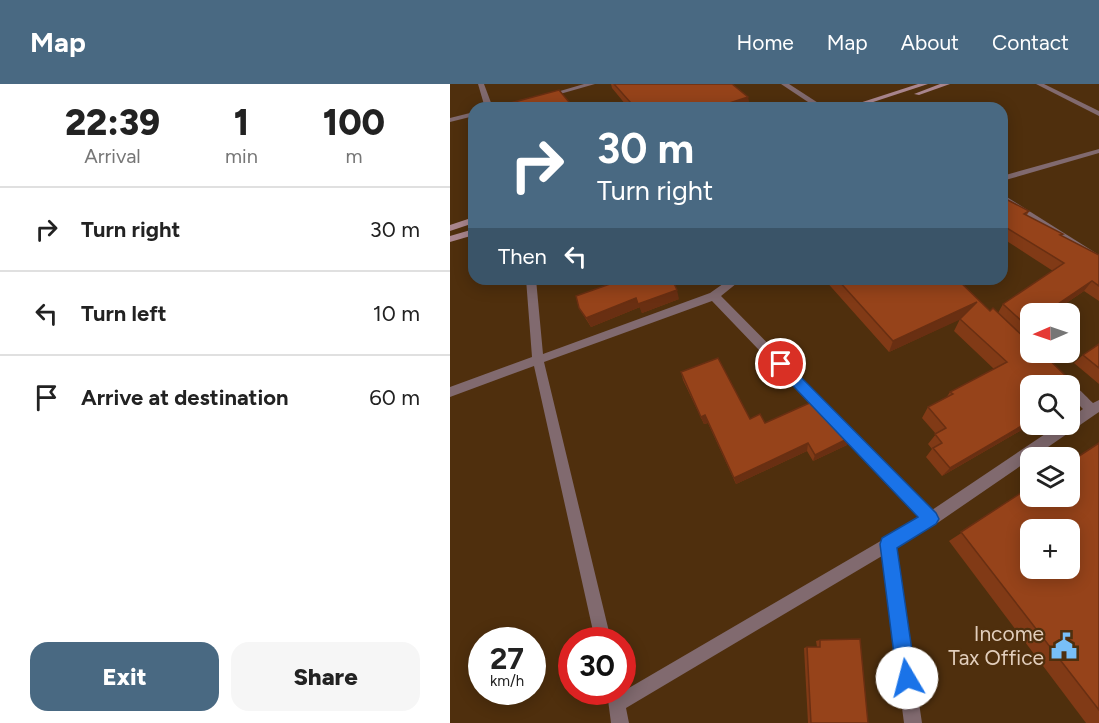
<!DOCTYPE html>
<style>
:root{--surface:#fff;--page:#f6f6f6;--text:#222;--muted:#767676;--line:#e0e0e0;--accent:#496982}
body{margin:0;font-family:Figtree,sans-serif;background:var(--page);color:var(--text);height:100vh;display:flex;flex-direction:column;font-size:22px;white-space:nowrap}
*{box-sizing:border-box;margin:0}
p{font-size:20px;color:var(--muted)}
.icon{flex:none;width:33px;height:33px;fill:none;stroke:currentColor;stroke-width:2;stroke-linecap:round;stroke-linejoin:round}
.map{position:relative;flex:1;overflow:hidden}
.side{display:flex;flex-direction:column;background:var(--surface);width:450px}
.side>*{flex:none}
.banner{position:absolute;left:18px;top:18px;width:540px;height:183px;border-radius:18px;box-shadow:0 3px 15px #0003;background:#496982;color:#fff;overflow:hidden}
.needle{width:39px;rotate:268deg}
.buttons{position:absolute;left:570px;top:219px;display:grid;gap:12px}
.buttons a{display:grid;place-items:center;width:60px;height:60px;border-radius:12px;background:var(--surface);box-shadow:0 3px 15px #0003;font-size:30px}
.speed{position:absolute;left:18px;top:543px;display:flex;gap:12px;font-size:30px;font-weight:700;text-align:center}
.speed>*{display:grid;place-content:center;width:78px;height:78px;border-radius:50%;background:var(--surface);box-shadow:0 3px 15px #0003;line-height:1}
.speed small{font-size:15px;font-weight:400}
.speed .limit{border:9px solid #d22;background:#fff;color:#111}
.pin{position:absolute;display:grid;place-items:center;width:51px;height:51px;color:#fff;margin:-26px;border:3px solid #fff;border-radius:50%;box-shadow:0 2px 6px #0007}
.me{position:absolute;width:66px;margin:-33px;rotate:352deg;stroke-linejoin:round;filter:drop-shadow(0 0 4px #0008)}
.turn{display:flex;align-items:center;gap:21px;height:126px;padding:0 30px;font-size:27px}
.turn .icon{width:78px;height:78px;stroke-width:2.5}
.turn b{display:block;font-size:42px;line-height:51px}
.then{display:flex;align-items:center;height:57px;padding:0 30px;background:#0003;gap:12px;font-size:22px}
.eta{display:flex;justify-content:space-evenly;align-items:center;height:102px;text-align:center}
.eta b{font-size:36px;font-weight:800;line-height:42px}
.primary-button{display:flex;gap:12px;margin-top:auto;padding:12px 30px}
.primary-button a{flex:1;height:69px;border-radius:18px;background:var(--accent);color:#fff;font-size:24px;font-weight:800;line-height:69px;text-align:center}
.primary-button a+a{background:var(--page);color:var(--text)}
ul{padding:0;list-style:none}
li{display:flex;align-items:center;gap:18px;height:84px;padding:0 30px;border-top:2px solid var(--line)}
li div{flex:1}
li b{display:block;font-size:22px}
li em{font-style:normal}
header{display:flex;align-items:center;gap:36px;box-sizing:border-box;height:84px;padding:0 30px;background:var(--accent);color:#fff}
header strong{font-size:28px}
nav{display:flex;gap:33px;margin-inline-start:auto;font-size:21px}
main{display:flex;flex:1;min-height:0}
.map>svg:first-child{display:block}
</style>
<header>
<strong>Map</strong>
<nav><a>Home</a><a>Map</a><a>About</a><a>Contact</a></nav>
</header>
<main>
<section class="side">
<div class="eta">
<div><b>22:39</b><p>Arrival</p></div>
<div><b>1</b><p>min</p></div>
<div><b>100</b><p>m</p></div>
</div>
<ul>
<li><svg class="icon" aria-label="right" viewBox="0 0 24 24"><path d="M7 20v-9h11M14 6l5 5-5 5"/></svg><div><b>Turn right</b></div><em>30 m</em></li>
<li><svg class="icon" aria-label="left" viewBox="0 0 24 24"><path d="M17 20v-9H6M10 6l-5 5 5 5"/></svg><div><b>Turn left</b></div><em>10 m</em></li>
<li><svg class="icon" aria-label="arrive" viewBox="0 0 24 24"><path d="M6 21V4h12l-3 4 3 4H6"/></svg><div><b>Arrive at destination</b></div><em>60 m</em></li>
</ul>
<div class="primary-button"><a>Exit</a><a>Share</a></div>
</section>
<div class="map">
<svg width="649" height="639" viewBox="0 0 649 639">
<rect width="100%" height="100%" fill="#4f2f0d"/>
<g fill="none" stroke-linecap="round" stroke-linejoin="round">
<g fill="#816a6f" fill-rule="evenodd">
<polygon points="28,0 34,0 43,24 35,24"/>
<polygon points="134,0 145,0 96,14 93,12"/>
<polygon points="331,0 339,0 376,24 367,24"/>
<polygon points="586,0 594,0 649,27 649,32"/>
<polygon points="24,28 24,32 0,38 0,34"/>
<polygon points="649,65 649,69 552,97 552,92"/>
<polygon points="552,110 649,171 649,178 552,117"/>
<path d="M 76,195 L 86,195 L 93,270 L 260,209 L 280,195 L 292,195 L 271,212 L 482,426 L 610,340 L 620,340 L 620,334 L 633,325 L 620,312 L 620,302 L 616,302 C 626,299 635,312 643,319 L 649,316 L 649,328 L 646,330 L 486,440 L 446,464 L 472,639 L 454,639 L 432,472 L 176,624 L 179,639 L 161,639 L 157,608 L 172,608 L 470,434 L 262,217 L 94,278 L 161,556 L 145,556 L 84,282 L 0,313 L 0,303 L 82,273 Z"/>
</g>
<g fill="#aa868e" fill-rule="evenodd">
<polygon points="468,0 478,0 405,24 394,24"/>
<polygon points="490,0 500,0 469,11 464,10"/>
<polygon points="24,133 24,139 0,147 0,141"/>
<polygon points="24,145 24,151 0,158 0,152"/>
</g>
</g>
<g fill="#813a16">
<polygon points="161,0 282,0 298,13 299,23 164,24 176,21 162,4"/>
<polygon points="552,113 579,127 577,131 611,152 649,171 649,217 634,207 600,230 580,230 580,243 570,249 617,293 609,302 580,302 580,319 574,323 575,344 492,392 476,373 482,365 478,360 486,350 472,334 478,323 496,314 500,308 544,285 504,247 510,235 439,268 374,195 507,195 540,227 548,229 553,220 603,187 552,154"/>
<polygon points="229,215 192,229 190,223 141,243 129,224"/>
<polygon points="649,260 649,300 624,279 633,271"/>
<polygon points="231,288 300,335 315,339 399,354 397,361 363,377 357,367 286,400 258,339 254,340 233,296"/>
<polygon points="649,359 649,639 636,639 499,457"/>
<polygon points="370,556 418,639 358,639 354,564 357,563 367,563 366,557"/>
</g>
<g fill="#692f12">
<polygon points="298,13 299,23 264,24"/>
<polygon points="642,197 634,207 600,230 593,230"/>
<polygon points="227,206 229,215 192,229 188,220"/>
<polygon points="186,214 190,223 141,243 136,234"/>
<polygon points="527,218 520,231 439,268 443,257"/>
<polygon points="580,238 580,243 569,250 576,241"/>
<polygon points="617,293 609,302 603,302"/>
<polygon points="580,315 580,319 562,330 572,320"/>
<polygon points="255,331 258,339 254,340 251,333"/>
<polygon points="580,337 580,339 575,344 492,392 500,384"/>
<polygon points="399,354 397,361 363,377 365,371"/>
<polygon points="358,359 357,367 286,400 284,394"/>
</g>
<g fill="#96431a" stroke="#692f12" stroke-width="1.5" fill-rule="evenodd">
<polygon points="164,0 282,0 298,13 264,24 164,24 181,19"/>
<polygon points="109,6 124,24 50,24 49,22"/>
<polygon points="460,20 466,24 446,24"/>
<polygon points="552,113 579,127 574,130 613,150 610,151 649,171 649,202 642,197 593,230 580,230 580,238 576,241 553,220 614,179 552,141"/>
<polygon points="174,195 222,195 227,206 188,220 186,214 136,234 129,224 126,212"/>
<polygon points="387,195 507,195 540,227 543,224 580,259 580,268 591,268 617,293 603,302 580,302 580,315 572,320 580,329 580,337 500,384 483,364 492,359 485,350 496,344 478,323 503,310 500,308 557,278 510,235 527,218 443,257"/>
<polygon points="649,260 649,284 633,271"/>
<polygon points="268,274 300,335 310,330 315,339 364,317 399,354 365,371 358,359 284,394 255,331 251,333 231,288"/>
<path d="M 649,359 L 649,626 L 511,448 L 580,403 L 580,412 L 620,412 L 620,378 ZM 580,446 L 620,446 L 620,484 L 580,484 Z"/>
<polygon points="410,555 418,639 361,639 357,563 370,563 370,556"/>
</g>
<polygon fill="#1a73e8" stroke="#114b97" stroke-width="1.5" points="331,275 335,277 486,429 489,435 486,440 447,464 466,594 463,601 457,604 450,601 447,594 430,460 432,454 468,433 326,284 324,280"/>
<defs>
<g id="civic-bare" transform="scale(2.07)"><path d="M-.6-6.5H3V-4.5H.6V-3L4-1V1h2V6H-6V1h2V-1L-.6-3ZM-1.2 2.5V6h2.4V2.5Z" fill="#78bff7" stroke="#4f2f0d" stroke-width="2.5" paint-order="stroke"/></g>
</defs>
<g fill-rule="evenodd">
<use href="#civic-bare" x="614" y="562"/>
</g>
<g text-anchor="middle" stroke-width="4.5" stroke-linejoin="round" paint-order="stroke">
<g font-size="21" fill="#e2cebc" stroke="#4f2f0d" text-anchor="end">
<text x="594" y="557">Income<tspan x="594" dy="24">Tax Office</tspan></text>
</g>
</g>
</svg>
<div class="buttons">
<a><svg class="needle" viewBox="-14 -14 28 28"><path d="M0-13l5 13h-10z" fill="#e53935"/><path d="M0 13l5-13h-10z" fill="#767676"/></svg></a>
<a><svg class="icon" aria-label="search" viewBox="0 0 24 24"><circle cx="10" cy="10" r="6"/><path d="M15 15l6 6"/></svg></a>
<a><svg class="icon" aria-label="layers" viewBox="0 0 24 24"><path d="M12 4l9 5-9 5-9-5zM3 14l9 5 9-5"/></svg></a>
<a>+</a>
</div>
<div class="speed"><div>27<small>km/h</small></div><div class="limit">30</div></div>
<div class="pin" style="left:331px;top:280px;background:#d93025"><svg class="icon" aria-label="arrive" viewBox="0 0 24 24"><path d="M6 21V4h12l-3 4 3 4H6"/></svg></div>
<svg class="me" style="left:457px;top:594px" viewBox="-20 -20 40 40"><circle r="19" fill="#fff"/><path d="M0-13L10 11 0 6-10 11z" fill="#1a73e8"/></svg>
<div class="banner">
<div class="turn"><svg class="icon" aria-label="right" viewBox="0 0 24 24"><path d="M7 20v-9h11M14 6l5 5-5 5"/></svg><div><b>30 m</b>Turn right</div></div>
<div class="then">Then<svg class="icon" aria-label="left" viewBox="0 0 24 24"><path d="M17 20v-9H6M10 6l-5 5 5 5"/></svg></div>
</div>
</div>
</main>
